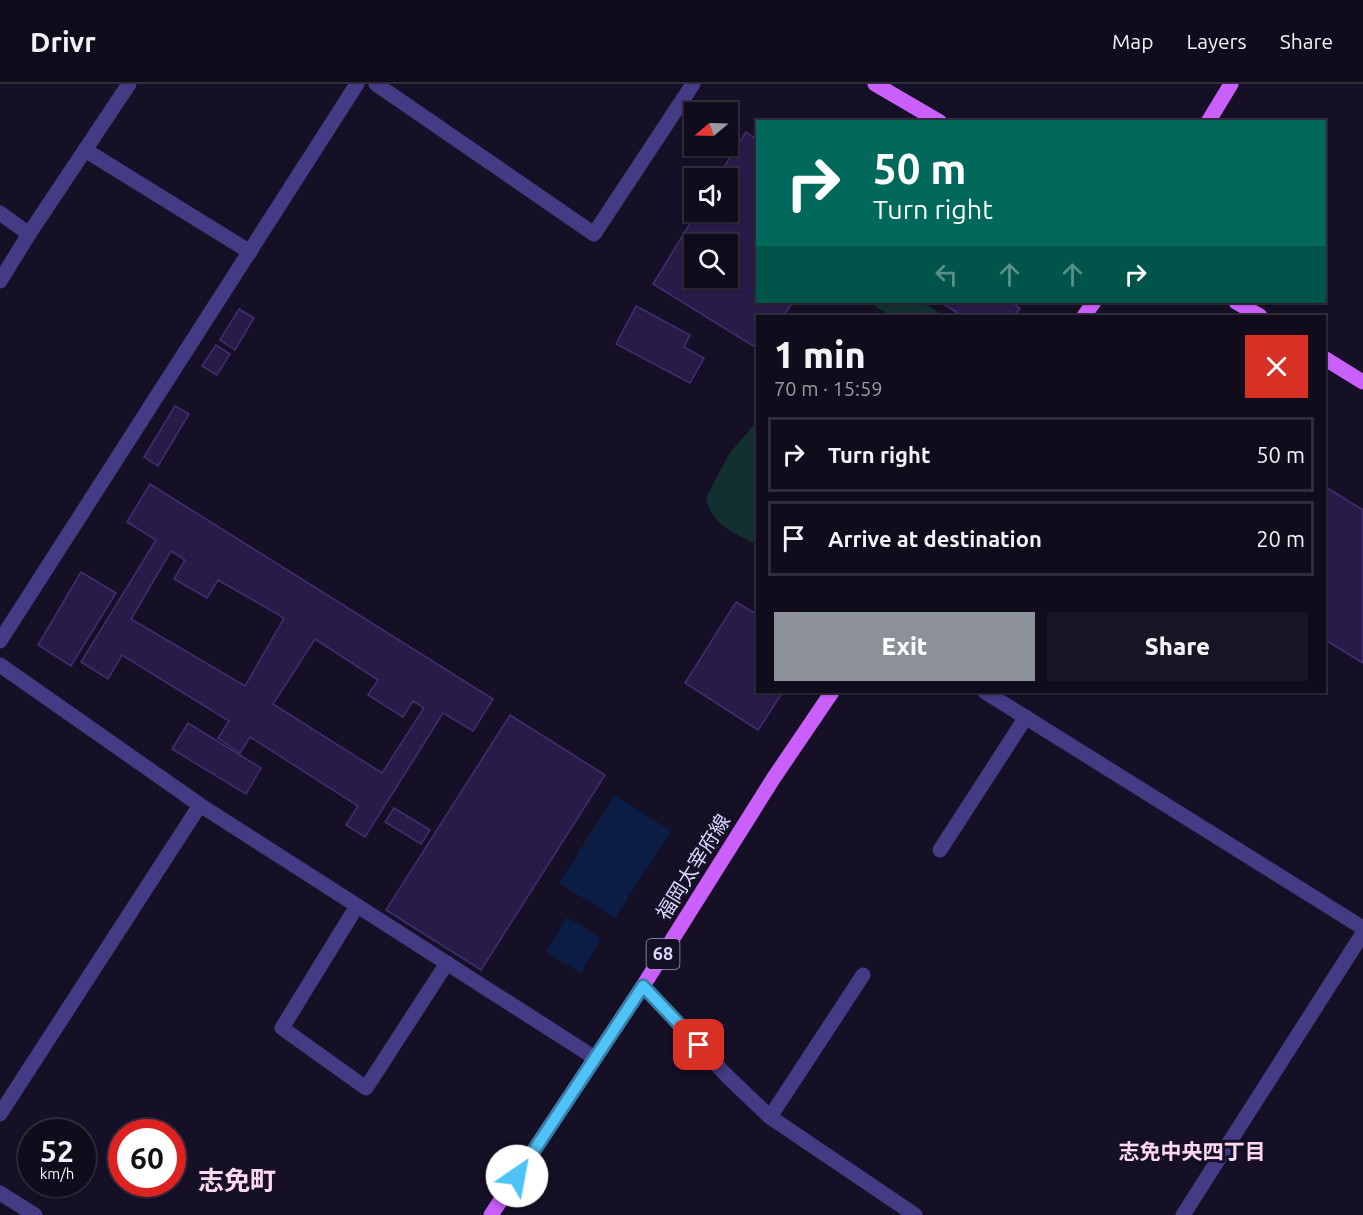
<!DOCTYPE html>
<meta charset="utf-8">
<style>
:root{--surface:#100c1c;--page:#191525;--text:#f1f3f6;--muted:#9c9ba3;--line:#302c3b;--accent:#8c9099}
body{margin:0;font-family:Ubuntu,"Noto Sans JP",sans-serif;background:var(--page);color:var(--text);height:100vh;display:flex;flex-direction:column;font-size:22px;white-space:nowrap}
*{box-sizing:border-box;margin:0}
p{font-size:20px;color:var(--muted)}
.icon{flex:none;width:33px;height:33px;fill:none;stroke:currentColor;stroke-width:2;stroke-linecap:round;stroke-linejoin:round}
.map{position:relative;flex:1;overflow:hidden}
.details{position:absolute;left:756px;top:231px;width:570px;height:378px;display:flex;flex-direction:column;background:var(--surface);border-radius:0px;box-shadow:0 2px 4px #0004,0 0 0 2px var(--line)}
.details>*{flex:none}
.hud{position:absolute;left:756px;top:36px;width:570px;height:183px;border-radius:0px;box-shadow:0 2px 4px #0004,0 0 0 2px var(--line);background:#00695c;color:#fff;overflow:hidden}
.needle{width:39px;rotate:251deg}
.controls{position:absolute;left:684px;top:18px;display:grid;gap:12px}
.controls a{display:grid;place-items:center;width:54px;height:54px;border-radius:0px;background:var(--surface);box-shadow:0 2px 4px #0004,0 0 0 2px var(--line);font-size:30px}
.speed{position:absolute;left:18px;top:1035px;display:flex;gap:12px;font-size:30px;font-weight:700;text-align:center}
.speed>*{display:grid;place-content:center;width:78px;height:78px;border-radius:50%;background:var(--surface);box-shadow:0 2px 4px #0004,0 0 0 2px var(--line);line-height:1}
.speed small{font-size:15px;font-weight:400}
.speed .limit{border:9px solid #d22;background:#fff;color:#111}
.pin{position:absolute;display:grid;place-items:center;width:51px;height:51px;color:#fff;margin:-26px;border-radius:12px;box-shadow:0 3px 9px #0006}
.me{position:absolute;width:66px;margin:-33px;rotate:33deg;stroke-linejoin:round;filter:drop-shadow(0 0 4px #0008)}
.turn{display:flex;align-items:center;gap:21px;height:126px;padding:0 18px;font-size:27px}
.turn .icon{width:78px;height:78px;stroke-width:2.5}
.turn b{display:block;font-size:42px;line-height:51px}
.lanes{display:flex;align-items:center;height:57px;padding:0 18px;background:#0003;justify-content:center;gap:30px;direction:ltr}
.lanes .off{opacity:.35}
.round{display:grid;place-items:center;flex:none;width:63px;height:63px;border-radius:0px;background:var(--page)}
.overview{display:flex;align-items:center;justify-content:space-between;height:102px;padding:0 18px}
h1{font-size:36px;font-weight:800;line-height:45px}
.action{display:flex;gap:12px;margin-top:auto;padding:12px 18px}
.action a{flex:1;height:69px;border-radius:0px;background:var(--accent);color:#fff;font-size:24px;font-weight:800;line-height:69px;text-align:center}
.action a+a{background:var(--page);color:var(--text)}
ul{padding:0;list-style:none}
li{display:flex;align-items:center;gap:18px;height:75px;margin:0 12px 9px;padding:0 6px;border:3px solid var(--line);border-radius:0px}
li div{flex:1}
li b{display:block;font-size:22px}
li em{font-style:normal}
header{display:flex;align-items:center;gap:36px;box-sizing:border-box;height:84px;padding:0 30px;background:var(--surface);border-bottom:2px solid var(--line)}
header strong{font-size:28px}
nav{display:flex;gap:33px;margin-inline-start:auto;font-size:21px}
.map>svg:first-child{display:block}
</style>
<header>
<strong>Drivr</strong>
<nav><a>Map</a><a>Layers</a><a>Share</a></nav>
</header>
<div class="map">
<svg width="1363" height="1131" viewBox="0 0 1363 1131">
<rect width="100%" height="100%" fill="#151026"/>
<g fill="#133030">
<polygon points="872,218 922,218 944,232 882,232 885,228 876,223"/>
<path d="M 757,337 L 757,461 C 734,448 712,442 706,414 L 729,370 Z"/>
</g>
<g fill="#0b1d44">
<polygon points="615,711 671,747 615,834 559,799"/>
<polygon points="567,833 601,854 581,889 546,868"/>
</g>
<g fill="#271c47" stroke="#402f72" stroke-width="1.5" fill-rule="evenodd">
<path d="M 746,48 L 758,56 L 758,218 L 793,218 L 783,232 L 758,232 L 758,265 L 653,200 L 697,128 L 728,128 L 728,94 L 717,94 ZM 694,160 L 728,160 L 728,194 L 694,194 Z"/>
<polygon points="947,218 1010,218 1020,224 1015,232 962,232 945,221"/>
<polygon points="636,222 690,251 684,263 704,274 690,299 616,260"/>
<polygon points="239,225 254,234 235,266 220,256"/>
<polygon points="216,261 230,270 217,291 202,282"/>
<polygon points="175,322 189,330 158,382 144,373"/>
<path d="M 150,400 L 493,615 L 473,647 L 443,629 L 365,753 L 346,741 L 358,722 L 250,653 L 240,669 L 218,654 L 229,637 L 122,571 L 108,595 L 81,578 L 156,456 L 127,438 ZM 171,467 L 185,476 L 174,495 L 207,514 L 218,496 L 284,534 L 245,602 L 131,535 ZM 315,555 L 378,596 L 368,611 L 403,633 L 413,617 L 424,624 L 382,689 L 273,620 Z"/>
<polygon points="1324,402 1363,426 1363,579 1324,555"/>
<polygon points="81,488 116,509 71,582 38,561"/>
<polygon points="736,518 758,531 758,608 783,608 758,646 685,599"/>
<polygon points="510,631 605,691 481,886 386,826"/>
<polygon points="188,639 261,684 246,710 172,665"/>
<polygon points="394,724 430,746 421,760 385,738"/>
</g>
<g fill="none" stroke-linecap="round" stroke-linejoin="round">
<g stroke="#433c84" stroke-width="15">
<polyline points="376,0 594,150 693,0"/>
<polyline points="85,66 250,168"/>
<polyline points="0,129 29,150"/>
<polyline points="0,197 29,150 129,0"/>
<polyline points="0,557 357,0"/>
<polyline points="0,581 200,721 595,974"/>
<polyline points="985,608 1363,844"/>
<polyline points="940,766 1026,633"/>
<polyline points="357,822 282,944 366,1004 447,879"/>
<polyline points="643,902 726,991 770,1033 915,1131"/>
<polyline points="0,1030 200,721"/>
<polyline points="770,1033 863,891"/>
<polyline points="0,1109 35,1131"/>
<polyline points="1183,1131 1363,849"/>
</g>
<g stroke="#ca5ffc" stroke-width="15">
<polyline points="875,0 940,38"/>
<polyline points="1208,38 1231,0"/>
<polyline points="1236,218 1260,232"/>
<polyline points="1084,232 1094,218"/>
<polyline points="1324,274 1363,298"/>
<polyline points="491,1131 643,902 773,695 832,608"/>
</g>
</g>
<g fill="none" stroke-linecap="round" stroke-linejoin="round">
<g stroke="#337fa1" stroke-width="15">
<polyline id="route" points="517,1092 643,902 699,961"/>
</g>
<use href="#route" stroke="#4fc3f7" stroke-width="10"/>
</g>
<g text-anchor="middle" stroke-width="6" stroke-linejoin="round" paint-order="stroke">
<rect fill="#151026" stroke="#a19bbd" stroke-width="1.5" x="646.5" y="855" width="33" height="30" rx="4.5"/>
<g font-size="18" font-weight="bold" fill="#ddd6fe">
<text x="663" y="876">68</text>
</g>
<g font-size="20" fill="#ddd6fe" stroke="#151026">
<text transform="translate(693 783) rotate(-58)" y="7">福岡太宰府線</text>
</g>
<g font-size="21" font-weight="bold" fill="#fed8ee" stroke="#151026">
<text x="1192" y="1075">志免中央四丁目</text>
</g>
<g font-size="26" font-weight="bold" fill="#fed8ee" stroke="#151026">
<text x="237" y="1106">志免町</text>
</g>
</g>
</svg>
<div class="controls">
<a><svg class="needle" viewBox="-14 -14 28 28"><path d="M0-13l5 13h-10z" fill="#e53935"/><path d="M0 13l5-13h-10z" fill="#9c9ba3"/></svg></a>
<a><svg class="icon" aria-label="sound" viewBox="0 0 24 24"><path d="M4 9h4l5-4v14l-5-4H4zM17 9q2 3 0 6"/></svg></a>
<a><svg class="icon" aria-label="search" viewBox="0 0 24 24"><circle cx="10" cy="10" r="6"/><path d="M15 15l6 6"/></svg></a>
</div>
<div class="speed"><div>52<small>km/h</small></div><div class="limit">60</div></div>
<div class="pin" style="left:699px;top:961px;background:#d93025"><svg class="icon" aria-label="arrive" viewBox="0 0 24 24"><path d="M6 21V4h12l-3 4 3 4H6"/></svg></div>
<svg class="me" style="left:517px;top:1092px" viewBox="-20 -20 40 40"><circle r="19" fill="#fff"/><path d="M0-13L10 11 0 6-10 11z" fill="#4fc3f7"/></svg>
<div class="hud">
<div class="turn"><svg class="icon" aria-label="right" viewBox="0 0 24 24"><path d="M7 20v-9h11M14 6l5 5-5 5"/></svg><div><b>50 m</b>Turn right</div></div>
<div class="lanes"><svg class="icon off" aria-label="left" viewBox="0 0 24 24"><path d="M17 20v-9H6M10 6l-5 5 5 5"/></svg><svg class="icon off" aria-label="ahead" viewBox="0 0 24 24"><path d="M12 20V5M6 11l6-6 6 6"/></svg><svg class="icon off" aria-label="ahead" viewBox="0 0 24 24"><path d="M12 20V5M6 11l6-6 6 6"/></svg><svg class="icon" aria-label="right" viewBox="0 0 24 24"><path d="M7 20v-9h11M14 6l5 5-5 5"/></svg></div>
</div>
<section class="details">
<div class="overview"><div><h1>1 min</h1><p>70 m · 15:59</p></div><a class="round" style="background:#d93025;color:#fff"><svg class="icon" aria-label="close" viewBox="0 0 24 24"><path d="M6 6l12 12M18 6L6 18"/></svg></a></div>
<ul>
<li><svg class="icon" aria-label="right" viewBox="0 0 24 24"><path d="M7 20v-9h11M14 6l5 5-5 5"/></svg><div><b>Turn right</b></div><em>50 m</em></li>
<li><svg class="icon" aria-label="arrive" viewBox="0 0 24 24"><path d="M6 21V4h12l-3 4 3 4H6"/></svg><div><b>Arrive at destination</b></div><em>20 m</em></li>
</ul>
<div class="action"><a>Exit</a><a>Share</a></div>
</section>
</div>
